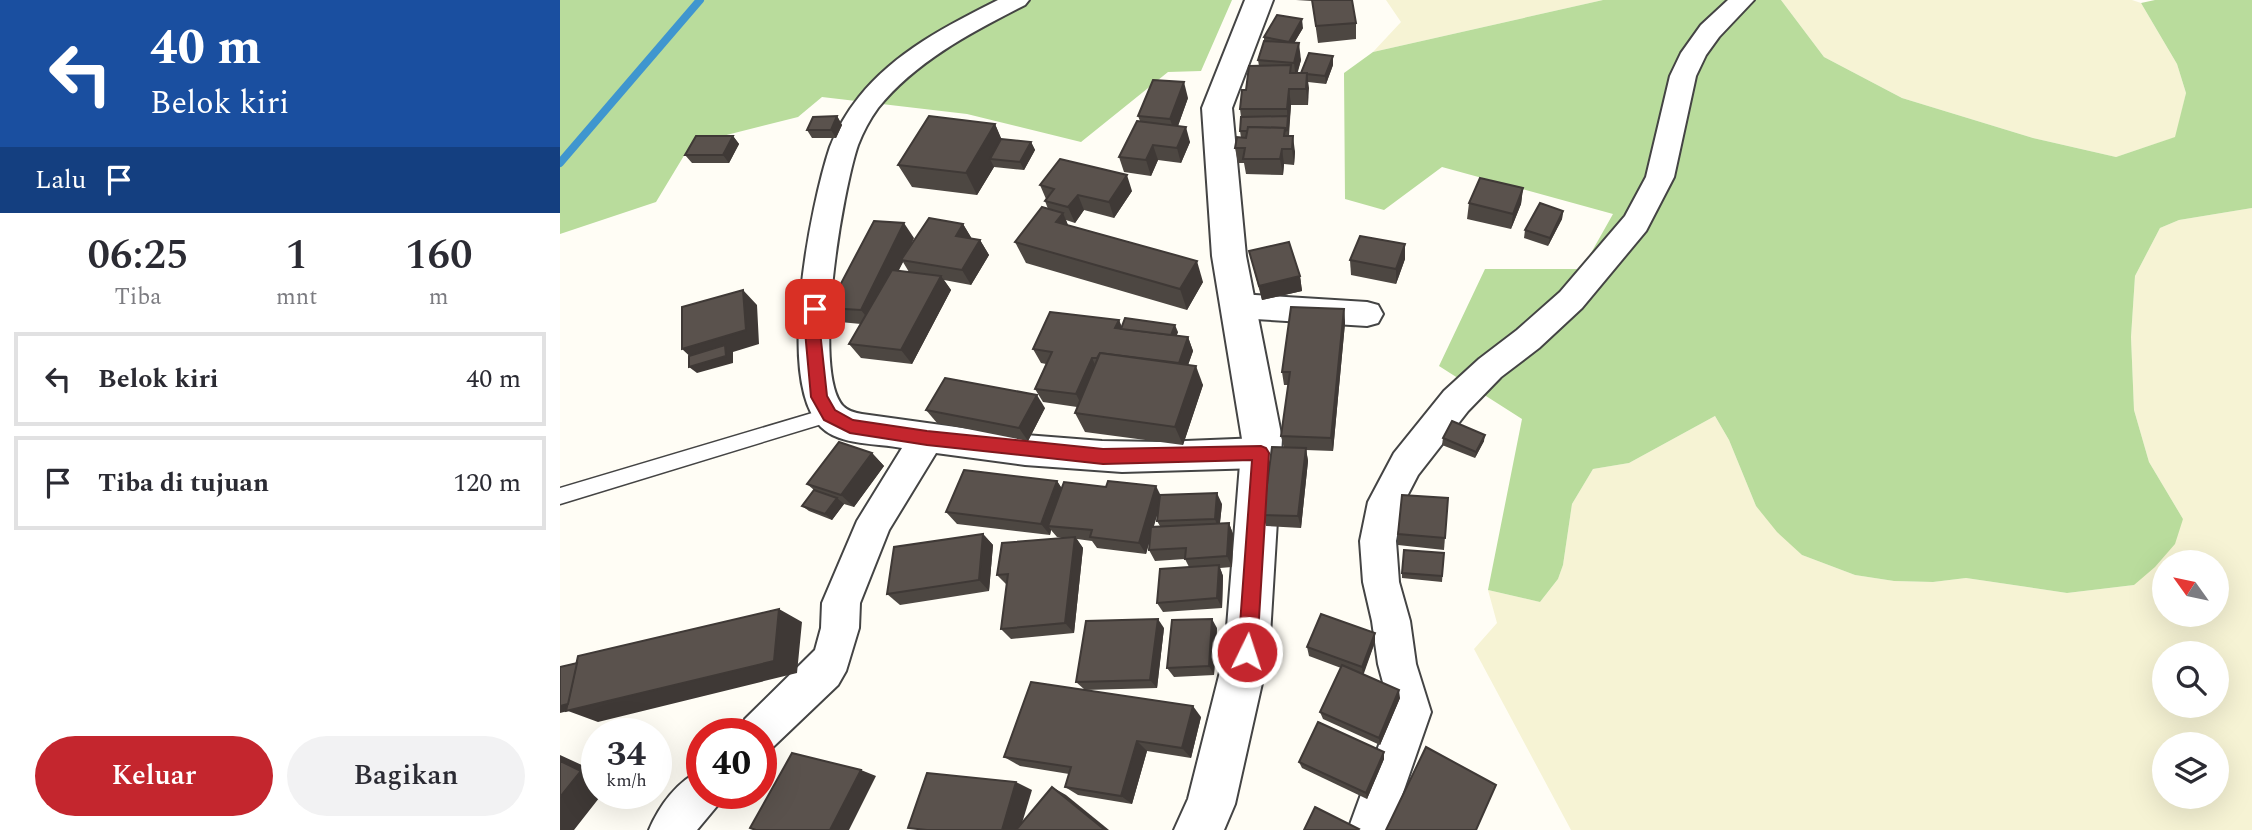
<!DOCTYPE html>
<html lang="id">
<style>
:root{--surface:#fff;--page:#f2f2f3;--text:#2b2b33;--muted:#7c7c81;--line:#e1e1e2;--accent:#c4262e}
body{margin:0;font-family:Spectral,serif;background:var(--page);color:var(--text);height:100vh;display:flex;flex-direction:column;font-size:26px;white-space:nowrap}
*{box-sizing:border-box;margin:0}
p{font-size:23px;color:var(--muted)}
.icon{flex:none;width:38px;height:38px;fill:none;stroke:currentColor;stroke-width:2;stroke-linecap:round;stroke-linejoin:round}
.map{position:relative;flex:1;overflow:hidden}
.drawer{display:flex;flex-direction:column;background:var(--surface);width:560px}
.drawer>*{flex:none}
.guide{background:#1a4fa0;color:#fff;overflow:hidden}
.needle{width:46px;rotate:303deg}
.buttons{position:absolute;left:1592px;top:550px;display:grid;gap:14px}
.buttons a{display:grid;place-items:center;width:77px;height:77px;border-radius:50%;background:var(--surface);box-shadow:0 7px 28px #0002;font-size:35px}
.speed{position:absolute;left:21px;top:718px;display:flex;gap:14px;font-size:35px;font-weight:700;text-align:center}
.speed>*{display:grid;place-content:center;width:91px;height:91px;border-radius:50%;background:var(--surface);box-shadow:0 7px 28px #0002;line-height:1}
.speed small{font-size:18px;font-weight:400}
.speed .limit{border:10px solid #d22;background:#fff;color:#111}
.pin{position:absolute;display:grid;place-items:center;width:60px;height:60px;color:#fff;margin:-30px;border-radius:14px;box-shadow:0 4px 10px #0006}
.me{position:absolute;width:77px;margin:-38px;rotate:4deg;stroke-linejoin:round;filter:drop-shadow(0 0 5px #0008)}
.turn{display:flex;align-items:center;gap:24px;height:147px;padding:0 35px;font-size:32px}
.turn .icon{width:91px;height:91px;stroke-width:2.5}
.turn b{display:block;font-size:49px;line-height:60px}
.then{display:flex;align-items:center;height:66px;padding:0 35px;background:#0003;gap:14px;font-size:26px}
.eta{display:flex;justify-content:space-evenly;align-items:center;height:119px;text-align:center}
.eta b{font-size:42px;font-weight:600;line-height:49px}
.action{display:flex;gap:14px;margin-top:auto;padding:14px 35px}
.action a{flex:1;height:80px;border-radius:42px;background:var(--accent);color:#fff;font-size:28px;font-weight:600;line-height:80px;text-align:center}
.action a+a{background:var(--page);color:var(--text)}
ul{padding:0;list-style:none}
li{display:flex;align-items:center;gap:21px;height:94px;margin:0 14px 10px;padding:0 21px;border:4px solid var(--line);border-radius:0px}
li div{flex:1}
li b{display:block;font-size:26px}
li em{font-style:normal}
main{display:flex;flex:1;min-height:0}
.map>svg:first-child{display:block}
</style>
<main>
<section class="drawer">
<div class="guide">
<div class="turn"><svg class="icon" aria-label="left" viewBox="0 0 24 24"><path d="M17 20v-9H6M10 6l-5 5 5 5"/></svg><div><b>40 m</b>Belok kiri</div></div>
<div class="then">Lalu<svg class="icon" aria-label="arrive" viewBox="0 0 24 24"><path d="M6 21V4h12l-3 4 3 4H6"/></svg></div>
</div>
<div class="eta">
<div><b>06:25</b><p>Tiba</p></div>
<div><b>1</b><p>mnt</p></div>
<div><b>160</b><p>m</p></div>
</div>
<ul>
<li><svg class="icon" aria-label="left" viewBox="0 0 24 24"><path d="M17 20v-9H6M10 6l-5 5 5 5"/></svg><div><b>Belok kiri</b></div><em>40 m</em></li>
<li><svg class="icon" aria-label="arrive" viewBox="0 0 24 24"><path d="M6 21V4h12l-3 4 3 4H6"/></svg><div><b>Tiba di tujuan</b></div><em>120 m</em></li>
</ul>
<div class="action"><a>Keluar</a><a>Bagikan</a></div>
</section>
<div class="map">
<svg width="1692" height="830" viewBox="0 0 1692 830">
<rect width="100%" height="100%" fill="#fffdf5"/>
<g fill="#f6f3d4" fill-rule="evenodd">
<polygon points="826,0 1043,0 813,52 841,22"/>
<polygon points="1221,0 1572,0 1581,3 1617,64 1626,93 1616,137 1556,157 1473,138 1342,98 1264,57"/>
<path d="M 1692,208 L 1692,830 L 1011,830 L 914,649 L 937,623 L 928,590 L 980,602 L 998,579 L 1003,565 L 1012,504 L 1033,469 L 1069,463 L 1155,416 L 1169,440 L 1196,506 L 1242,555 L 1295,575 L 1334,581 L 1373,582 L 1406,578 L 1507,593 L 1574,585 L 1623,519 L 1589,462 L 1574,410 L 1571,337 L 1575,276 L 1600,228 L 1619,220 ZM 1605,562 L 1657,562 L 1657,614 L 1605,614 ZM 1605,653 L 1657,653 L 1657,705 L 1605,705 ZM 1605,744 L 1657,744 L 1657,796 L 1605,796 Z"/>
</g>
<g fill="#b9dc9c">
<polygon points="0,0 672,0 641,71 608,72 521,142 407,114 262,97 238,117 131,144 96,202 0,234"/>
<polygon points="1043,0 1221,0 1264,57 1342,98 1473,138 1556,157 1615,137 1626,93 1617,64 1581,3 1595,0 1692,0 1692,208 1619,220 1600,228 1575,276 1571,337 1574,410 1589,462 1623,519 1615,544 1595,567 1574,585 1507,593 1406,578 1373,582 1334,581 1295,575 1242,555 1217,532 1196,506 1169,440 1155,416 1069,463 1033,469 1012,504 1003,565 998,579 980,602 928,590 962,419 879,366 925,269 1022,269 1053,214 882,167 824,210 785,199 784,73 813,52"/>
</g>
<g fill="none" stroke-linecap="round" stroke-linejoin="round">
<polyline stroke="#3f96cf" stroke-width="8" points="0,163 140,0"/>
<g stroke="#444" stroke-width="3">
<polygon id="service" points="269,408 275,410 278,415 275,420 0,504 0,488"/>
</g>
<g stroke="#444" stroke-width="4">
<g id="minor">
<path d="M 438,0 L 469,0 L 465,5 C 412,32 356,61 318,108 C 310,119 303,132 298,145 C 283,189 251,371 283,406 C 288,411 295,413 302,414 L 439,433 L 542,441 L 601,442 L 700,438 L 712,443 L 717,453 L 712,463 L 700,468 L 562,472 L 465,465 L 376,453 L 329,530 L 300,603 L 299,628 L 286,671 L 278,685 L 213,747 L 201,752 L 201,733 L 179,733 L 185,719 L 255,650 L 261,628 L 262,603 L 297,521 L 342,448 C 318,443 280,446 261,427 C 215,381 251,204 270,147 C 277,129 287,112 299,97 C 335,52 388,25 438,0 Z"/>
<polygon points="1168,0 1194,0 1159,37 1146,55 1136,76 1114,177 1086,231 1022,308 979,348 941,377 908,411 858,475 843,504 836,541 839,582 850,621 856,664 871,712 830,830 788,830 831,712 818,664 812,621 803,582 800,541 808,502 834,453 884,391 919,359 957,330 1000,292 1065,216 1086,177 1110,76 1121,53 1141,25"/>
<polygon points="678,294 807,302 818,305 823,314 818,323 807,326 678,318 667,315 663,306 667,297"/>
<path d="M 142,770 L 142,793 L 162,793 L 157,806 L 137,830 L 89,830 C 99,806 118,780 142,770 Z"/>
</g>
</g>
<g stroke="#444" stroke-width="4">
<polygon id="tertiary" points="685,0 713,0 672,108 686,256 722,439 709,652 675,804 664,830 614,830 628,799 665,652 682,439 652,256 642,108"/>
</g>
<use href="#service" fill="#fff" fill-rule="evenodd"/>
<use href="#minor" fill="#fff" fill-rule="evenodd"/>
<use href="#tertiary" fill="#fff" fill-rule="evenodd"/>
</g>
<g fill="#4d4742" fill-rule="evenodd">
<polygon points="736,0 792,0 796,23 796,39 758,43 752,1"/>
<polygon points="743,28 734,43 741,60 737,73 773,65 766,84 748,82 748,105 731,105 729,136 735,152 734,165 724,164 723,175 686,174 684,163 678,163 675,148 681,138 680,131 681,117 680,109 699,66 698,60 704,41 704,37"/>
<polygon points="628,98 618,126 630,142 621,163 598,160 591,176 564,172 559,157 580,121 578,116"/>
<polygon points="277,116 282,125 276,138 252,138 247,130"/>
<polygon points="435,124 441,139 471,142 475,150 464,170 434,167 417,195 352,187 338,165"/>
<polygon points="173,136 179,144 169,163 132,163 125,155"/>
<polygon points="480,185 572,191 554,218 524,210 515,223 506,220 508,225 643,282 627,310 466,263 455,242 488,209 485,201 486,199"/>
<polygon points="963,188 961,204 951,229 907,219 909,203"/>
<polygon points="1003,211 1002,219 988,246 964,238 965,230"/>
<path d="M 403,224 L 412,239 L 420,240 L 429,255 L 411,285 L 384,280 L 391,290 L 352,364 L 301,358 L 289,344 L 301,324 L 280,322 L 268,308 L 354,238 L 350,247 ZM 343,262 L 349,272 L 338,271 Z"/>
<polygon points="689,251 740,276 742,291 702,300"/>
<polygon points="845,259 836,284 791,275 790,260"/>
<polygon points="784,309 785,323 773,451 746,450 748,461 741,528 706,526 703,515 724,448 721,436 728,385 724,385 722,372"/>
<polygon points="559,320 561,327 618,332 616,336 628,337 633,351 628,365 643,385 623,445 525,432 515,413 517,407 483,402 475,389 486,364 481,363 473,349"/>
<polygon points="485,408 468,441 377,423 366,410"/>
<polygon points="883,438 924,441 915,458 882,445"/>
<polygon points="312,453 324,466 294,507 284,504 272,520 249,511 242,506 254,490 247,484"/>
<path d="M 497,481 L 502,489 L 601,495 L 662,504 L 660,523 L 669,523 L 673,534 L 672,567 L 660,568 L 663,576 L 662,608 L 603,612 L 597,603 L 629,567 L 625,559 L 595,561 L 589,550 L 590,539 L 586,554 L 537,548 L 532,541 L 517,539 L 523,548 L 514,633 L 451,639 L 441,629 L 447,585 L 437,575 L 502,538 L 497,537 L 491,530 L 490,535 L 397,524 L 386,512 ZM 599,509 L 597,521 L 600,526 L 593,527 Z"/>
<polygon points="888,498 884,550 838,545 838,534"/>
<polygon points="423,534 433,545 429,591 340,605 327,594"/>
<polygon points="884,553 882,582 842,578 842,573"/>
<polygon points="604,628 597,688 525,690 516,682"/>
<polygon points="657,628 654,675 614,677 607,668"/>
<polygon points="815,642 803,674 840,698 820,745 763,719 760,712 781,668 749,656 747,647"/>
<polygon points="641,717 631,758 587,751 572,804 518,795 505,787 509,774 460,766 444,757"/>
<polygon points="824,752 824,759 807,799 742,768 739,762"/>
</g>
<g fill="#3f3936">
<polygon points="742,19 743,28 730,50 729,42"/>
<polygon points="739,43 741,60 736,79 734,63"/>
<polygon points="773,56 773,65 766,84 765,76"/>
<polygon points="747,73 749,88 748,105 746,89"/>
<polygon points="624,82 628,98 615,134 610,119"/>
<polygon points="729,89 731,105 728,139 727,109"/>
<polygon points="277,116 282,125 276,138 271,130"/>
<polygon points="435,124 445,147 430,159 434,167 417,195 406,173"/>
<polygon points="626,127 630,142 621,163 617,148"/>
<polygon points="173,136 179,144 169,163 163,155"/>
<polygon points="733,136 735,152 734,165 732,149"/>
<polygon points="471,142 475,150 464,170 460,162"/>
<polygon points="593,145 598,160 591,176 586,160"/>
<polygon points="722,149 724,164 723,175 720,159"/>
<polygon points="567,175 572,191 554,218 549,202"/>
<polygon points="963,188 961,204 951,229 953,214"/>
<polygon points="518,195 524,210 515,223 508,207"/>
<polygon points="1003,211 1002,219 988,246 990,238"/>
<polygon points="503,213 512,235 496,222"/>
<polygon points="344,223 354,238 343,260 341,260 343,262 312,324 301,310"/>
<polygon points="403,224 412,239 396,236"/>
<polygon points="420,240 429,255 411,285 402,270"/>
<polygon points="845,244 845,259 836,284 836,269"/>
<polygon points="637,261 643,282 627,310 620,289"/>
<polygon points="381,276 391,290 352,364 341,350"/>
<polygon points="740,276 742,291 702,300 699,286"/>
<polygon points="183,290 197,305 199,344 173,352 173,363 137,373 129,367 137,363 122,349"/>
<polygon points="784,309 785,323 773,451 771,438"/>
<polygon points="559,320 565,334 555,328"/>
<polygon points="615,325 618,332 612,349 609,342"/>
<polygon points="628,337 633,351 622,382 617,369"/>
<polygon points="532,358 538,371 523,408 516,394"/>
<polygon points="636,366 643,385 623,445 615,427"/>
<polygon points="477,395 485,408 468,441 459,428"/>
<polygon points="925,435 924,441 915,458 916,452"/>
<polygon points="746,448 748,461 741,528 738,516"/>
<polygon points="312,453 324,466 294,507 281,495"/>
<polygon points="497,481 505,493 488,526 491,530 490,535 481,524"/>
<polygon points="596,486 602,498 586,554 579,543"/>
<polygon points="657,493 662,504 659,531 655,519"/>
<polygon points="277,498 284,504 272,520 265,514"/>
<polygon points="669,523 673,534 672,567 667,556"/>
<polygon points="423,534 433,545 429,591 419,580"/>
<polygon points="515,537 523,548 514,633 505,623"/>
<polygon points="659,565 663,576 662,608 657,598"/>
<polygon points="219,609 242,622 237,673 38,722 8,711 0,713 0,706"/>
<polygon points="598,619 604,628 597,688 590,680"/>
<polygon points="652,619 657,628 654,675 649,666"/>
<polygon points="815,633 815,642 803,676 802,667"/>
<polygon points="839,690 840,698 820,745 819,738"/>
<polygon points="633,706 641,717 631,758 622,748"/>
<polygon points="577,741 587,751 572,804 561,796"/>
<polygon points="824,752 824,759 807,799 806,793"/>
<polygon points="0,755 37,772 37,793 43,793 14,830 0,830"/>
<polygon points="301,770 316,776 289,830 270,830"/>
<polygon points="456,782 472,790 460,830 442,830"/>
<polygon points="492,787 506,795 549,830 545,830"/>
</g>
<g fill="#5a524d" stroke="#3f3936" stroke-width="2">
<polygon points="752,0 792,0 796,23 756,26"/>
<polygon points="717,15 742,19 729,42 704,37"/>
<polygon points="704,41 739,43 734,63 698,60"/>
<polygon points="749,53 773,56 765,76 747,74 747,73 741,73"/>
<polygon points="731,65 730,73 747,73 746,89 729,89 727,109 680,109 682,90 686,90 689,66"/>
<polygon points="593,80 624,82 610,119 578,116"/>
<polygon points="277,116 271,130 247,130 253,117"/>
<polygon points="369,116 435,124 406,173 338,165"/>
<polygon points="728,116 727,130 725,131 725,128 688,127 688,131 680,131 681,117"/>
<polygon points="577,121 626,127 617,148 593,145 586,160 559,157"/>
<polygon points="688,127 725,128 724,136 733,136 732,149 722,149 720,159 683,159 685,148 675,148 677,137 686,138"/>
<polygon points="136,136 173,136 163,155 125,155"/>
<polygon points="441,139 471,142 460,162 430,159"/>
<polygon points="500,159 567,175 549,202 518,195 508,207 485,201 494,189 480,185"/>
<polygon points="920,178 963,188 953,214 909,203"/>
<polygon points="980,203 1003,211 990,238 965,230"/>
<polygon points="482,207 503,213 496,222 637,261 620,289 455,242"/>
<polygon points="369,218 403,224 396,236 420,240 402,270 341,260"/>
<polygon points="314,221 344,223 301,310 268,308"/>
<polygon points="800,236 845,244 836,269 790,260"/>
<polygon points="729,242 740,276 699,286 689,251"/>
<polygon points="332,270 381,276 341,350 289,344"/>
<polygon points="183,290 186,330 122,349 122,307"/>
<polygon points="731,307 784,309 771,438 721,436 730,372 722,372"/>
<polygon points="490,312 559,320 555,328 628,337 619,363 540,353 537,358 532,358 516,394 475,389 492,352 473,349"/>
<polygon points="565,318 615,325 611,335 561,329"/>
<polygon points="165,345 166,356 129,367 129,356"/>
<polygon points="540,353 636,366 615,427 515,413"/>
<polygon points="385,378 477,395 459,428 366,410"/>
<polygon points="892,421 925,435 916,452 883,438"/>
<polygon points="279,442 312,453 281,495 247,484"/>
<polygon points="712,447 746,448 738,516 703,515"/>
<polygon points="404,470 497,481 481,524 386,512"/>
<polygon points="548,481 596,486 579,543 530,537 532,530 488,526 504,482 546,487"/>
<polygon points="254,490 277,498 265,514 242,506"/>
<polygon points="657,493 655,519 597,521 600,495"/>
<polygon points="842,495 888,498 885,538 838,534"/>
<polygon points="669,523 667,556 625,559 626,548 589,550 591,527"/>
<polygon points="423,534 419,580 327,594 334,547"/>
<polygon points="515,537 505,623 441,629 448,574 437,575 442,543"/>
<polygon points="844,550 884,553 882,576 842,573"/>
<polygon points="659,565 657,598 597,603 600,569"/>
<polygon points="219,609 214,661 6,711 18,656"/>
<polygon points="761,614 815,633 802,667 747,647"/>
<polygon points="598,619 590,680 516,682 526,621"/>
<polygon points="652,619 649,666 607,668 612,620"/>
<polygon points="17,663 8,704 0,706 0,667"/>
<polygon points="782,665 839,690 819,738 760,712"/>
<polygon points="471,682 633,706 622,748 577,741 561,796 505,787 511,767 444,757"/>
<polygon points="758,722 824,752 806,793 739,762"/>
<polygon points="866,747 936,785 916,830 826,830"/>
<polygon points="232,753 301,770 270,830 196,830 190,828"/>
<polygon points="0,761 21,771 0,797"/>
<polygon points="367,773 456,782 442,830 367,830 348,828"/>
<polygon points="492,787 545,830 456,830"/>
<polygon points="755,807 799,829 798,830 744,830"/>
</g>
<polygon fill="#c4262e" stroke="#7f191e" stroke-width="2" points="255,303 262,309 260,331 267,396 275,410 293,420 367,431 543,449 701,446 706,448 709,453 697,652 694,659 687,661 681,659 678,652 692,460 543,464 367,445 290,433 264,420 251,397 245,331 248,309"/>
</svg>
<div class="buttons">
<a><svg class="needle" viewBox="-14 -14 28 28"><path d="M0-13l5 13h-10z" fill="#e53935"/><path d="M0 13l5-13h-10z" fill="#7c7c81"/></svg></a>
<a><svg class="icon" aria-label="search" viewBox="0 0 24 24"><circle cx="10" cy="10" r="6"/><path d="M15 15l6 6"/></svg></a>
<a><svg class="icon" aria-label="layers" viewBox="0 0 24 24"><path d="M12 4l9 5-9 5-9-5zM3 14l9 5 9-5"/></svg></a>
</div>
<div class="speed"><div>34<small>km/h</small></div><div class="limit">40</div></div>
<div class="pin" style="left:255px;top:309px;background:#d93025"><svg class="icon" aria-label="arrive" viewBox="0 0 24 24"><path d="M6 21V4h12l-3 4 3 4H6"/></svg></div>
<svg class="me" style="left:687px;top:652px" viewBox="-20 -20 40 40"><circle r="17" fill="#c4262e" stroke="#fff" stroke-width="3"/><path d="M0-11L8 9 0 5-8 9z" fill="#fff"/></svg>
</div>
</main>
